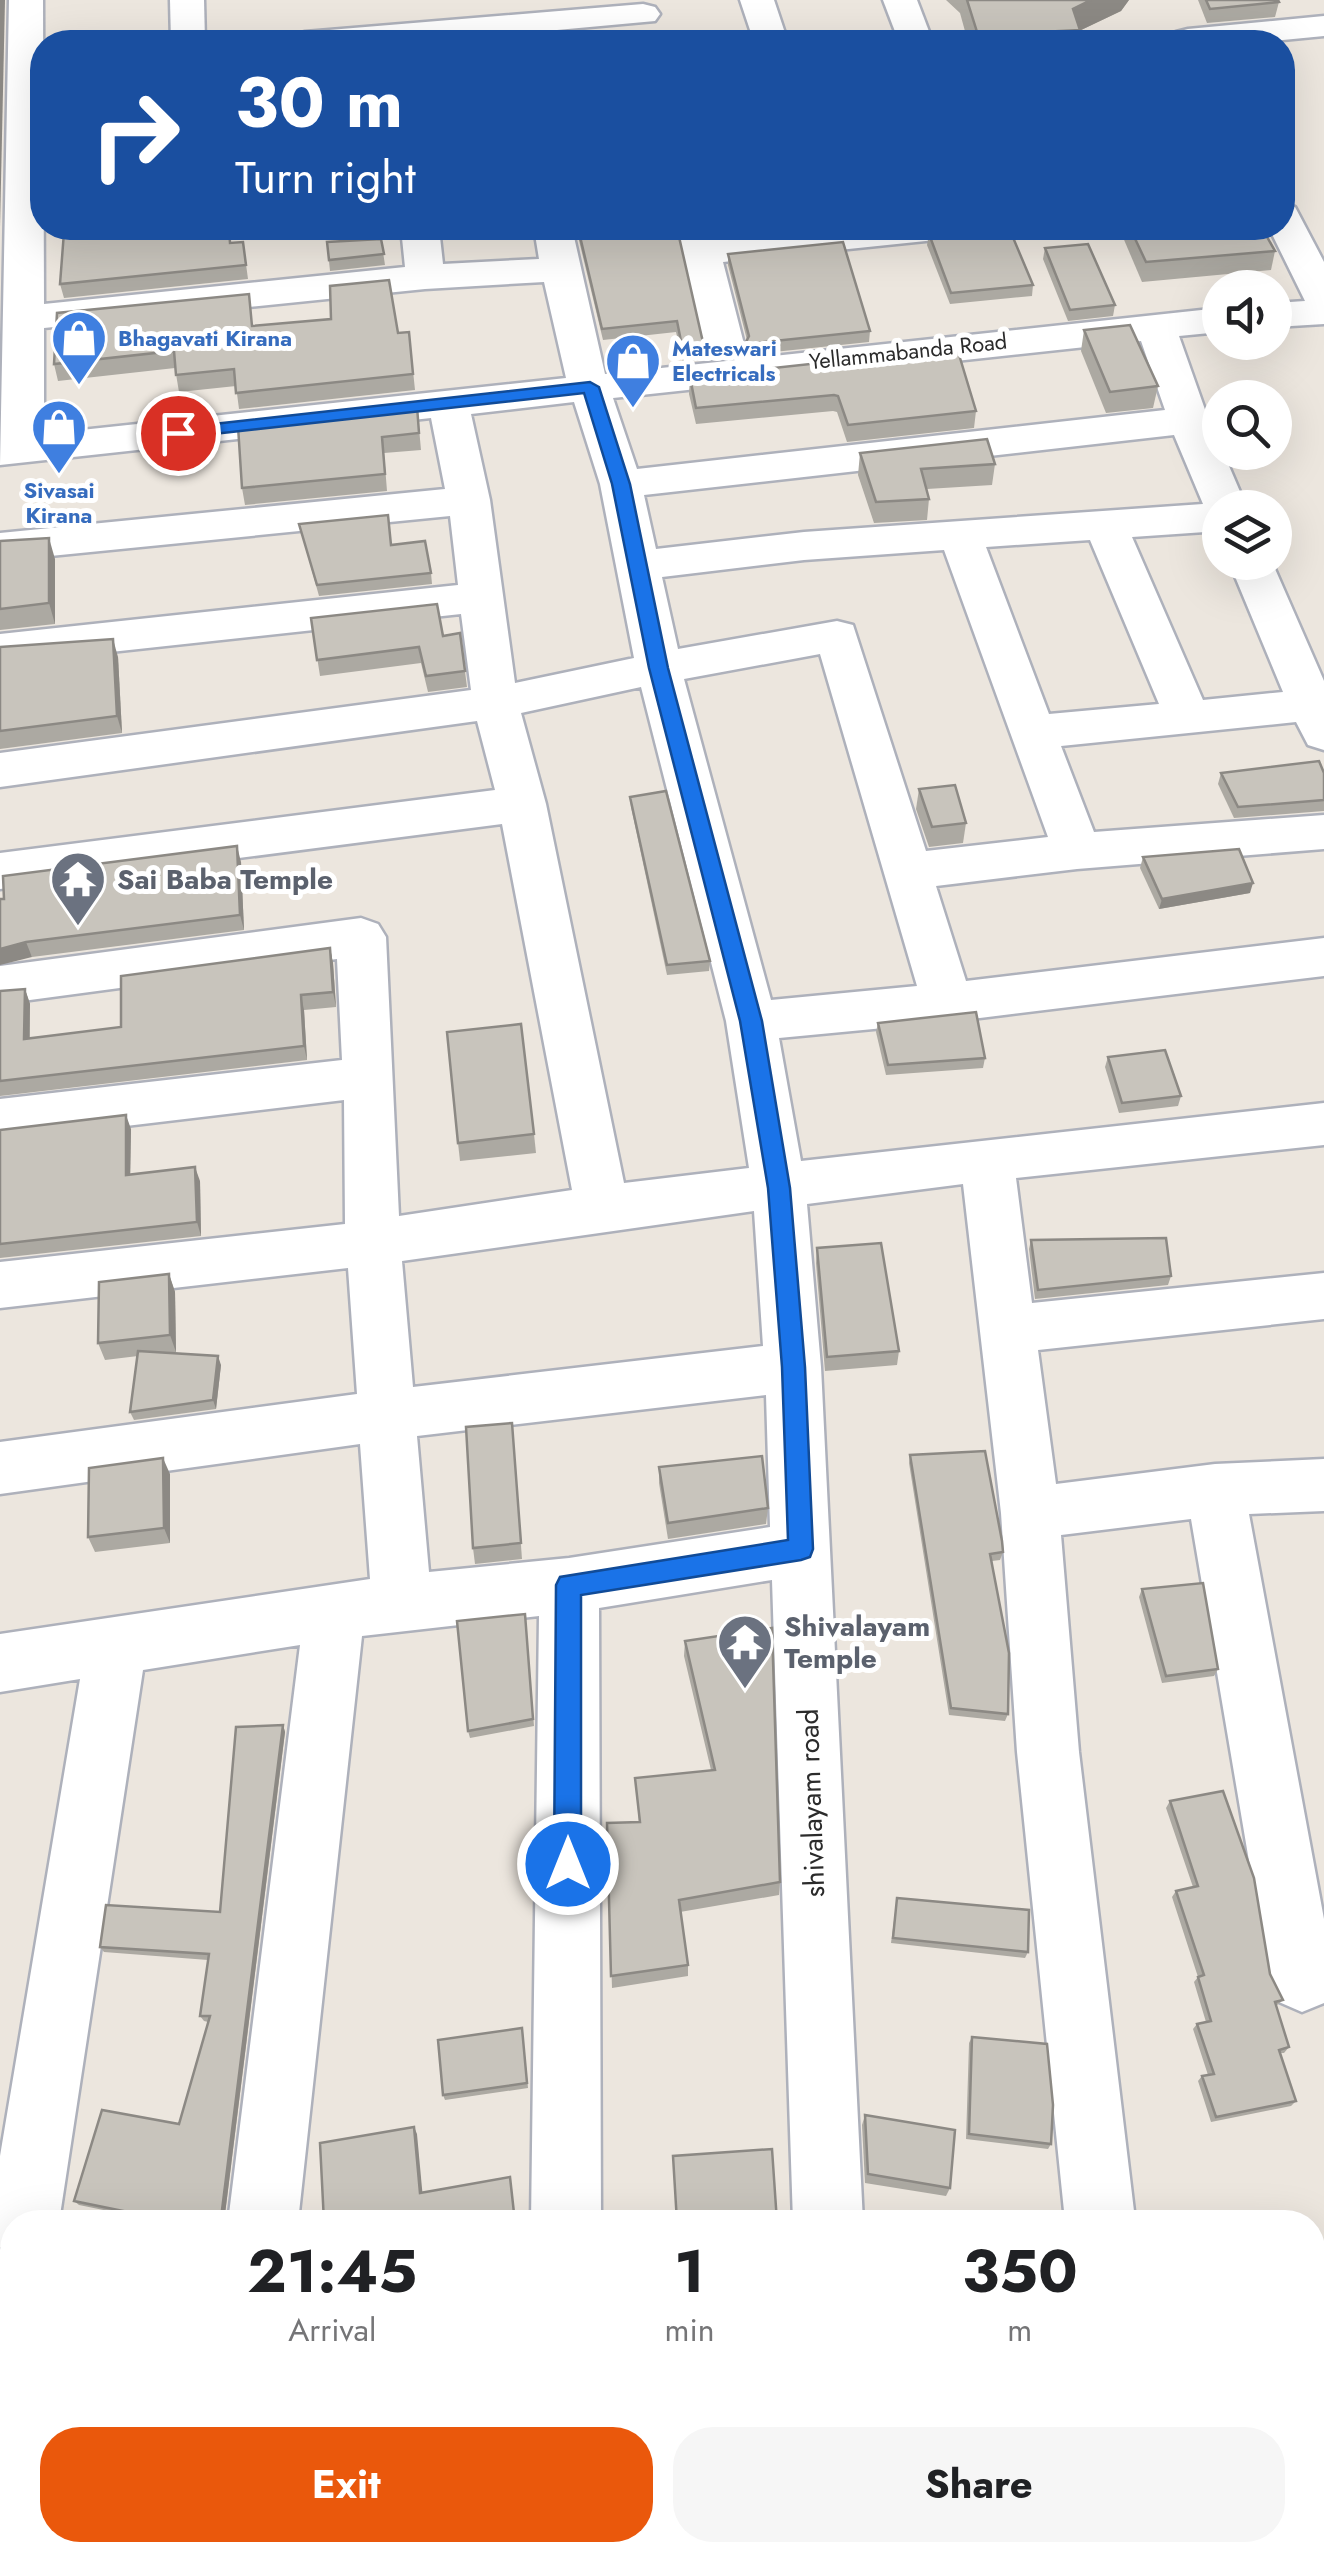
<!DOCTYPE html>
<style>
:root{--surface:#fff;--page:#f6f6f6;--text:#202124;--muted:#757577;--accent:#ea580c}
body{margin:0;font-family:Jost,sans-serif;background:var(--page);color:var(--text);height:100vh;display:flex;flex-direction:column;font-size:38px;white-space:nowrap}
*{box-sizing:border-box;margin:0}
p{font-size:32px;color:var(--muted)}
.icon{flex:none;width:55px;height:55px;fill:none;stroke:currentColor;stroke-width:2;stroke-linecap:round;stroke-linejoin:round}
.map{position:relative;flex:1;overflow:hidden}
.drawer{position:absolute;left:0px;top:2210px;width:1325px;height:352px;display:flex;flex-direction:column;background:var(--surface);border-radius:40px 40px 0 0;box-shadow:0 10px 40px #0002}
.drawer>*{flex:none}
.top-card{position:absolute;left:30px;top:30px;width:1265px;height:210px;border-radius:40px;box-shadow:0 10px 40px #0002;background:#1a4fa0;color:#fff;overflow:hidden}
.controls{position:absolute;left:1202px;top:270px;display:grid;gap:20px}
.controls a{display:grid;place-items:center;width:90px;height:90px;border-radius:50%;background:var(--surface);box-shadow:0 10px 40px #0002;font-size:50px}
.pin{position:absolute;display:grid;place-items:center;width:85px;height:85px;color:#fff;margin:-42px;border:5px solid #fff;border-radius:50%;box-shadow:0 2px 10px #0007}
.me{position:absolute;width:110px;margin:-55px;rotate:0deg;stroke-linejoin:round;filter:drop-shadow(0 0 8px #0008)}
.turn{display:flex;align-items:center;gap:35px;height:210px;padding:0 40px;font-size:45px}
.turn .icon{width:130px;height:130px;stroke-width:2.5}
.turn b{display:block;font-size:70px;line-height:85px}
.eta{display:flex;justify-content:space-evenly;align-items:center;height:170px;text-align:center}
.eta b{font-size:60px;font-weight:700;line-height:70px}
.cta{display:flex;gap:20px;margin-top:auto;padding:20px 40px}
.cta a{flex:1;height:115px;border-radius:40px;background:var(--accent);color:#fff;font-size:40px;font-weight:700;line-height:115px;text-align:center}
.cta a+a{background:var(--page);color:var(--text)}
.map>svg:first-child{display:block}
</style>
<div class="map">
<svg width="1324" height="2562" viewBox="0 0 1324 2562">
<rect width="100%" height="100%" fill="#ece6de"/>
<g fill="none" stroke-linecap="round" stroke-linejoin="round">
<g stroke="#aeb1bb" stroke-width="5">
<g id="minor">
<path d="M 9,0 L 43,0 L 44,304 L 405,267 L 401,228 L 439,228 L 443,264 L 539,259 L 534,228 L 572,228 L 605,374 L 1220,308 L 1220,332 L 1179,336 L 1220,452 L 1223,452 L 1247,508 L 1220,508 L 1220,531 L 1132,537 L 1203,700 L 1283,692 L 1229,562 L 1272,562 L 1324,681 L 1324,750 L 1308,745 L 1296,722 L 1061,746 L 1094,832 L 1324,815 L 1324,849 L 1077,869 L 936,886 L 966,981 L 1324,938 L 1324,976 L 947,1022 L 779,1038 L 801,1161 L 1324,1103 L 1324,1145 L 1016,1178 L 1032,1303 L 1324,1273 L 1324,1319 L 1038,1350 L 1056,1484 L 1215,1464 L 1324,1459 L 1324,1511 L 1249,1514 L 1324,1919 L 1324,2003 L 1302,2012 L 1279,2002 L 1269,1979 L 1191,1519 L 1061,1535 L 1079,1752 L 1134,2211 L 1129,2222 L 1069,2222 L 1064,2211 L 1017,1752 L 1001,1513 L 963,1184 L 807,1204 L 821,1367 L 863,2222 L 793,2222 L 772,1580 L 599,1608 L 601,2222 L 531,2222 L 539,1616 L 362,1636 L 298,2222 L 228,2222 L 300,1645 L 143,1670 L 59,2222 L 12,2222 L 12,2252 L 0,2247 L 0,2156 L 80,1679 L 0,1692 L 0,1634 L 370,1579 L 360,1444 L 0,1494 L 0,1442 L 357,1394 L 348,1268 L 0,1308 L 0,1262 L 345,1224 L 344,1100 L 0,1141 L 0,1099 L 342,1060 L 337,959 L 0,1004 L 0,966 L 361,918 L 378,924 L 386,937 L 399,1216 L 572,1190 L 502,824 L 0,889 L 0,853 L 495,790 L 477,721 L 0,787 L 0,753 L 471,690 L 461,614 L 0,664 L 0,634 L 458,585 L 450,516 L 0,561 L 0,533 L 445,489 L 431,418 L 0,465 ZM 544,282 L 566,378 L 44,434 L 44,328 L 425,289 ZM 1141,341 L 1165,410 L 637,469 L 613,398 ZM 574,402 L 600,484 L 634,658 L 515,683 L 490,500 L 471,414 ZM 1174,435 L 1203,504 L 804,532 L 656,549 L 644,495 ZM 1090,540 L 1159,704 L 1049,714 L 986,547 ZM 944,550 L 1048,837 L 926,851 L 853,625 L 837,621 L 678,649 L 662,577 L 804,560 ZM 820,654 L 917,986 L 771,1000 L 684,679 ZM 641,687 L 726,1021 L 749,1168 L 624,1183 L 546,804 L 521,713 ZM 754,1211 L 763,1346 L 413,1387 L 402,1261 ZM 766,1395 L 770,1527 L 569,1558 L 429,1572 L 417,1436 Z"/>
<polygon points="170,0 204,0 205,42 171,42"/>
<polygon points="740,0 774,0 788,42 754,42"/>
<polygon points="883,0 917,0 933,42 899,42"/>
<polygon points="643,4 655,7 660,14 655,21 425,42 288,42 293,35 305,32"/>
<polygon points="1324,16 1324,36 1261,42 1173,42 1171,39 1176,32 1188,29"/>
<polygon points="1282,204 1295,207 1324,262 1324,324 1275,327 1275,303 1305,301 1269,228 1282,228"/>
<polygon points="677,228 715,228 718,239 835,228 964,228 958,236 945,239 723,262 745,348 739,357 725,360 711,357 705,348"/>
<polygon points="12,2261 12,2407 0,2412 0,2266"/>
<polygon points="1312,2322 1324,2327 1324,2406 1312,2402"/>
</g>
</g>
<polyline stroke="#c4c4c4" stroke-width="8" stroke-dasharray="9 6" stroke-linecap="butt" points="1026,2562 1033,2550"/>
<use href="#minor" fill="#fff" fill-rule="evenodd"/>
</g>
<g fill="#aca9a2">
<polygon points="946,0 1129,0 1121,11 1079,31 1078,42 968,42 960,13"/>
<polygon points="1198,0 1278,0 1279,2 1275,17 1207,23"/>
<polygon points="107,228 231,228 231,243 243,242 248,279 64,298 60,284"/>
<polygon points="576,228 677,228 702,338 708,348 708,359 683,362 676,332 603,340"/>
<polygon points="717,228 800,228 721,235"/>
<polygon points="1119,228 1262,228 1275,251 1271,270 1142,282"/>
<polygon points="960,229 1033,285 1032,296 950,304 927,245 929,234"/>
<polygon points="381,239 385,265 330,271 327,242"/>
<polygon points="1045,248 1115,305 1113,316 1068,321 1043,259"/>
<polygon points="728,254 870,331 869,342 745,355 745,344 747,340 728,265"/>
<polygon points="253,326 398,333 409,332 415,390 239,409 236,386 179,392 175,368 58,381 54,364"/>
<polygon points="1084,330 1158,386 1153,408 1106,413 1081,351"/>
<polygon points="690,377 976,411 974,428 847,442 837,412 833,411 696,424 689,394"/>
<polygon points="417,406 421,450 384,453 387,491 245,505 242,488"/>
<polygon points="860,453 995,464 992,485 927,489 929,499 927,520 874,523 858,475"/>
<polygon points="299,524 391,545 431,573 432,584 319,596"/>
<polygon points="0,541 55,559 55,624 0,630"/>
<polygon points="311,618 443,636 460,633 467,687 428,692 421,663 320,676"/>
<polygon points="0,647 118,657 122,733 0,749"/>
<polygon points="1221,773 1324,773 1324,811 1234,818 1218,784"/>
<polygon points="919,789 966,823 963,843 929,847 916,809"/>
<polygon points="630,797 710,961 709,971 667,975 631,807"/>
<polygon points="1143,857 1250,893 1159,909 1140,868"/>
<polygon points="241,862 244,930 32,957 0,899"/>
<polygon points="330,948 333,963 336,1007 304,1010 307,1060 0,1096 0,991 25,989 30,1004 30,1038 121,1027"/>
<polygon points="878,1023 985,1058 983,1068 886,1075 876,1032"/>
<polygon points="1108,1057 1181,1096 1178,1106 1119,1113 1105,1067"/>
<polygon points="131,1129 130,1174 200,1181 201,1236 0,1258 0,1130"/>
<polygon points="534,1134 536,1153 460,1161 458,1143"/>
<polygon points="1031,1240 1171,1276 1168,1285 1035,1299 1029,1249"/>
<polygon points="817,1248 899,1351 897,1365 825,1371 816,1263"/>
<polygon points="169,1274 175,1292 176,1352 167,1353 221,1365 216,1409 134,1420 130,1412 138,1356 105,1360 98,1343"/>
<polygon points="512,1423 522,1559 475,1564 473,1548"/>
<polygon points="910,1455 1003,1552 1000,1560 992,1561 1008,1714 1005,1721 949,1715 909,1463"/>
<polygon points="659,1467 768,1508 766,1524 668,1539 659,1483"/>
<polygon points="170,1474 170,1543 95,1552 88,1537"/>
<polygon points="1142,1589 1218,1669 1214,1676 1162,1683 1139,1597"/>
<polygon points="525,1614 534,1726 470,1738 468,1731"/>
<polygon points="685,1641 780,1882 779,1895 680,1912 688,1965 688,1976 612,1988 607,1823 639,1822 635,1778 711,1770 684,1656"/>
<polygon points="283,1725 285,1732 224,2222 257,2222 162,2222 79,2205 74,2201 179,2124 208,2022 204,2021 200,2016 208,1960 104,1952 100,1947 220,1912"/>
<polygon points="1170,1801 1270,1974 1283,2000 1276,2006 1289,2047 1284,2053 1280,2053 1296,2101 1291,2106 1211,2122 1198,2081 1202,2076 1208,2075 1193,2029 1197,2024 1206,2022 1194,1982 1198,1977 1172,1897 1176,1891 1193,1887 1166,1808"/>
<polygon points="897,1898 1028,1952 1025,1958 891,1943"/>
<polygon points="523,2034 528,2088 445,2100 443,2095"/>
<polygon points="972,2037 1051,2144 1048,2149 966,2139 969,2043"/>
<polygon points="865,2115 950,2188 946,2196 865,2183 862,2125"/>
<polygon points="600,2550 630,2550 602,2554"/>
<polygon points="1161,2550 1312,2550 1324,2562 1150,2562"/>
</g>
<g fill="#8c8984">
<polygon points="0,0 5,0 0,227"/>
<polygon points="1091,0 1129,0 1121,11 1079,31 1073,9"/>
<polygon points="49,538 55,559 55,624 49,603"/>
<polygon points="113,639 118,657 122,733 117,716"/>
<polygon points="237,846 241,862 244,930 240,915"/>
<polygon points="1253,883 1250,893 1159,909 1162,899"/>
<polygon points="26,942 32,957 0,965 0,949"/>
<polygon points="330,948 333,963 336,1007 333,992"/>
<polygon points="25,989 30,1004 29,1053 24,1039"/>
<polygon points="301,995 304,1010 307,1060 304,1046"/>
<polygon points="126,1115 131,1129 130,1189 126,1175"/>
<polygon points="195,1167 200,1181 201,1236 197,1222"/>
<polygon points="169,1274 175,1292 176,1352 170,1335"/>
<polygon points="218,1356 221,1365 216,1409 213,1400"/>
<polygon points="163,1458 170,1474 170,1543 164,1528"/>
<polygon points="283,1725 285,1732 224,2222 221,2218"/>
<polygon points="414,2127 417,2134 423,2199 420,2193"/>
</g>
<g fill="#c8c4bc" stroke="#8c8984" stroke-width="2.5">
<polygon points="967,0 1091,0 1073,9 1080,30 978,35"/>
<polygon points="1206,0 1278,0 1279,2 1210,9"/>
<polygon points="107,228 229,228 230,243 243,242 246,265 60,284 64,232"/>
<polygon points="578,228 677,228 702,338 708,348 683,351 677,321 602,329"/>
<polygon points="961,228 1009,228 1033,285 951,293 929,234"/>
<polygon points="1130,228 1262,228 1275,251 1146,262"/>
<polygon points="381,239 384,254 329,260 327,242"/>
<polygon points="843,242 870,331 745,344 749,336 728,254"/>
<polygon points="1088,244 1115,305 1070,310 1045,248"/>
<polygon points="389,280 398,333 409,332 413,374 236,393 234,369 176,375 174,351 54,364 57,313 249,294 252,326 331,319 330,286"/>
<polygon points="1130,325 1158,386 1110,392 1084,330"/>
<polygon points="957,348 976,411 848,425 838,396 834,395 696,408 690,377"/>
<polygon points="417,406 419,433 382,437 385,474 242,488 238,426"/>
<polygon points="987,439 995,464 921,469 929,499 876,502 860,453"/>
<polygon points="388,515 391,545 425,541 431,573 317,585 299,524"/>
<polygon points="49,538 49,603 0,609 0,541"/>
<polygon points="437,604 443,636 460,633 465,671 426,676 419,647 317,660 311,618"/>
<polygon points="113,639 117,716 0,731 0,647"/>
<polygon points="1319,761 1324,773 1324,800 1238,807 1221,773"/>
<polygon points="955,785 966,823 932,827 919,789"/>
<polygon points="666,791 710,961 667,965 630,797"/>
<polygon points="237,846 240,915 26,942 0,949 0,899 4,899 3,876"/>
<polygon points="1239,849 1253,883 1162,899 1143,857"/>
<polygon points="330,948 333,992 301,995 304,1046 0,1081 0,991 25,989 24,1039 121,1027 121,976"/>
<polygon points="976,1012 985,1058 888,1065 878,1023"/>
<polygon points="521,1024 534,1134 458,1143 447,1032"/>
<polygon points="1165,1050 1181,1096 1122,1103 1108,1057"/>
<polygon points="126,1115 126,1175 195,1167 197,1222 0,1244 0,1130"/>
<polygon points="1166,1238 1171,1276 1038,1290 1031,1240"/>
<polygon points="881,1243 899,1351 827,1357 817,1248"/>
<polygon points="169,1274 170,1335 98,1343 99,1282"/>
<polygon points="138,1351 218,1356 213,1400 130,1412"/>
<polygon points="512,1423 521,1543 473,1548 466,1427"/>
<polygon points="985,1451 1002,1541 1003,1552 990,1554 1009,1653 1008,1714 951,1708 910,1455"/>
<polygon points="762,1456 768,1508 668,1523 659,1467"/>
<polygon points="163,1458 164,1528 88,1537 89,1468"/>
<polygon points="1203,1583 1218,1669 1166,1676 1142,1589"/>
<polygon points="525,1614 533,1719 468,1731 457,1621"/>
<polygon points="772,1628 780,1882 679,1900 688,1965 611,1976 607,1823 640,1822 635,1778 715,1770 685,1641"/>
<polygon points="283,1725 221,2218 224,2222 256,2222 177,2222 74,2201 102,2110 179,2124 210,2016 200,2016 209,1954 100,1947 106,1905 220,1912 236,1727"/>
<polygon points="1223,1791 1254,1878 1270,1974 1283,2000 1275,2002 1289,2047 1279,2050 1296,2101 1216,2117 1202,2076 1214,2074 1197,2024 1211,2021 1198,1977 1204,1975 1176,1891 1198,1886 1170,1801"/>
<polygon points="897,1898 1029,1910 1028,1952 893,1938"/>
<polygon points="522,2028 527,2083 443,2095 438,2040"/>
<polygon points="972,2037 1047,2044 1053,2105 1051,2144 969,2134"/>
<polygon points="865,2115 955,2130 950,2188 868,2174"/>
<polygon points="414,2127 420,2193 510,2177 515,2222 324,2222 320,2143"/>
<polygon points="772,2149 777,2222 677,2222 673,2156"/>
<polygon points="1312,2506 1324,2524 1324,2562 1156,2562 1167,2550 1312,2550"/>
<polygon points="1117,2554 1124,2562 1110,2562"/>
</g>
<polygon fill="#1a73e8" stroke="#114b97" stroke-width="2.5" points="590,382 599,387 630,484 668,668 762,1021 790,1188 805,1367 813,1549 810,1557 801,1560 581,1595 581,1864 577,1873 568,1877 558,1873 554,1864 556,1585 560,1577 788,1540 782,1367 768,1188 740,1021 649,668 612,484 584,393 178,438 169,433 178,428"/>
<defs>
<g id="shop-pin" transform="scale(2.875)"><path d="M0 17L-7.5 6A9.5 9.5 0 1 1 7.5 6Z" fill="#3f7fe0" stroke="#fff"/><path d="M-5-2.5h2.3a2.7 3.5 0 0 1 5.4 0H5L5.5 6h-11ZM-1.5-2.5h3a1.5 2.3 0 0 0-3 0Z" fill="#fff"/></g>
<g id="temple-pin" transform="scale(2.875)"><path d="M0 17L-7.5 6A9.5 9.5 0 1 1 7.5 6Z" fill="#6b7280" stroke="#fff"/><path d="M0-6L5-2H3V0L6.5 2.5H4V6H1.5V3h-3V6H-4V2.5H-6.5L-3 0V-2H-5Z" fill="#fff"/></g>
</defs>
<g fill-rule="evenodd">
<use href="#shop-pin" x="79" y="338"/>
<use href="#shop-pin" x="633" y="361"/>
<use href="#shop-pin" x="59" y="427"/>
<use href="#temple-pin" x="78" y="879"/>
<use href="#temple-pin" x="745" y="1642"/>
</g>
<g text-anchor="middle" stroke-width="10" stroke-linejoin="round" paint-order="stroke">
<g font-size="22" font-weight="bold" fill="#366cbe" stroke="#fff" text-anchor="start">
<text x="118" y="346">Bhagavati Kirana</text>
<text x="672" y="356">Mateswari<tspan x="672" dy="25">Electricals</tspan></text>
<text x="59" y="498" text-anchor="middle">Sivasai<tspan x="59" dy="25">Kirana</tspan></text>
</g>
<g font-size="22" fill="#2b2b2b" stroke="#fff">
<text transform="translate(908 351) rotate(-6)" y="8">Yellammabanda Road</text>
</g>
<g font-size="28" font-weight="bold" fill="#5b616d" stroke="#fff" text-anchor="start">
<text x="117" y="889">Sai Baba Temple</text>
<text x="784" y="1636">Shivalayam<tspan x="784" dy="32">Temple</tspan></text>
</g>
<g font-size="28" fill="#2b2b2b" stroke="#fff">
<text transform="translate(811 1803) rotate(-92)" y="10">shivalayam road</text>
</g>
</g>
</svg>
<div class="controls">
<a><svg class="icon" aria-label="sound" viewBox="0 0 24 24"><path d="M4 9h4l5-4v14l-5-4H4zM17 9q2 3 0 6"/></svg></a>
<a><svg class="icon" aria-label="search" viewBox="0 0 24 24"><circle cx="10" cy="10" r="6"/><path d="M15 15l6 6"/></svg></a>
<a><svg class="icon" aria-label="layers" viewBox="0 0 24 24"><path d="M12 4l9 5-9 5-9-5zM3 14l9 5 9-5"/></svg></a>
</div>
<div class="pin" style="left:178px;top:433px;background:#d93025"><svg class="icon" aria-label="arrive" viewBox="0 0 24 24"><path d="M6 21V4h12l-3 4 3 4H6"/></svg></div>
<svg class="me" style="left:568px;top:1864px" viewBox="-20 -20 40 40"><circle r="17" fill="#1a73e8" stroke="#fff" stroke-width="3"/><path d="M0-11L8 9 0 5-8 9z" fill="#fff"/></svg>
<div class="top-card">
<div class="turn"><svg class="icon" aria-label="right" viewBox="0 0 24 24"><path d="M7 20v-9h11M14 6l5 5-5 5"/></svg><div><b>30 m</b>Turn right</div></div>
</div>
<section class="drawer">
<div class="eta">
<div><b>21:45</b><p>Arrival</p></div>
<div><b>1</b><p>min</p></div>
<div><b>350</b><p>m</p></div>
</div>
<div class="cta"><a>Exit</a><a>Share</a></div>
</section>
</div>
